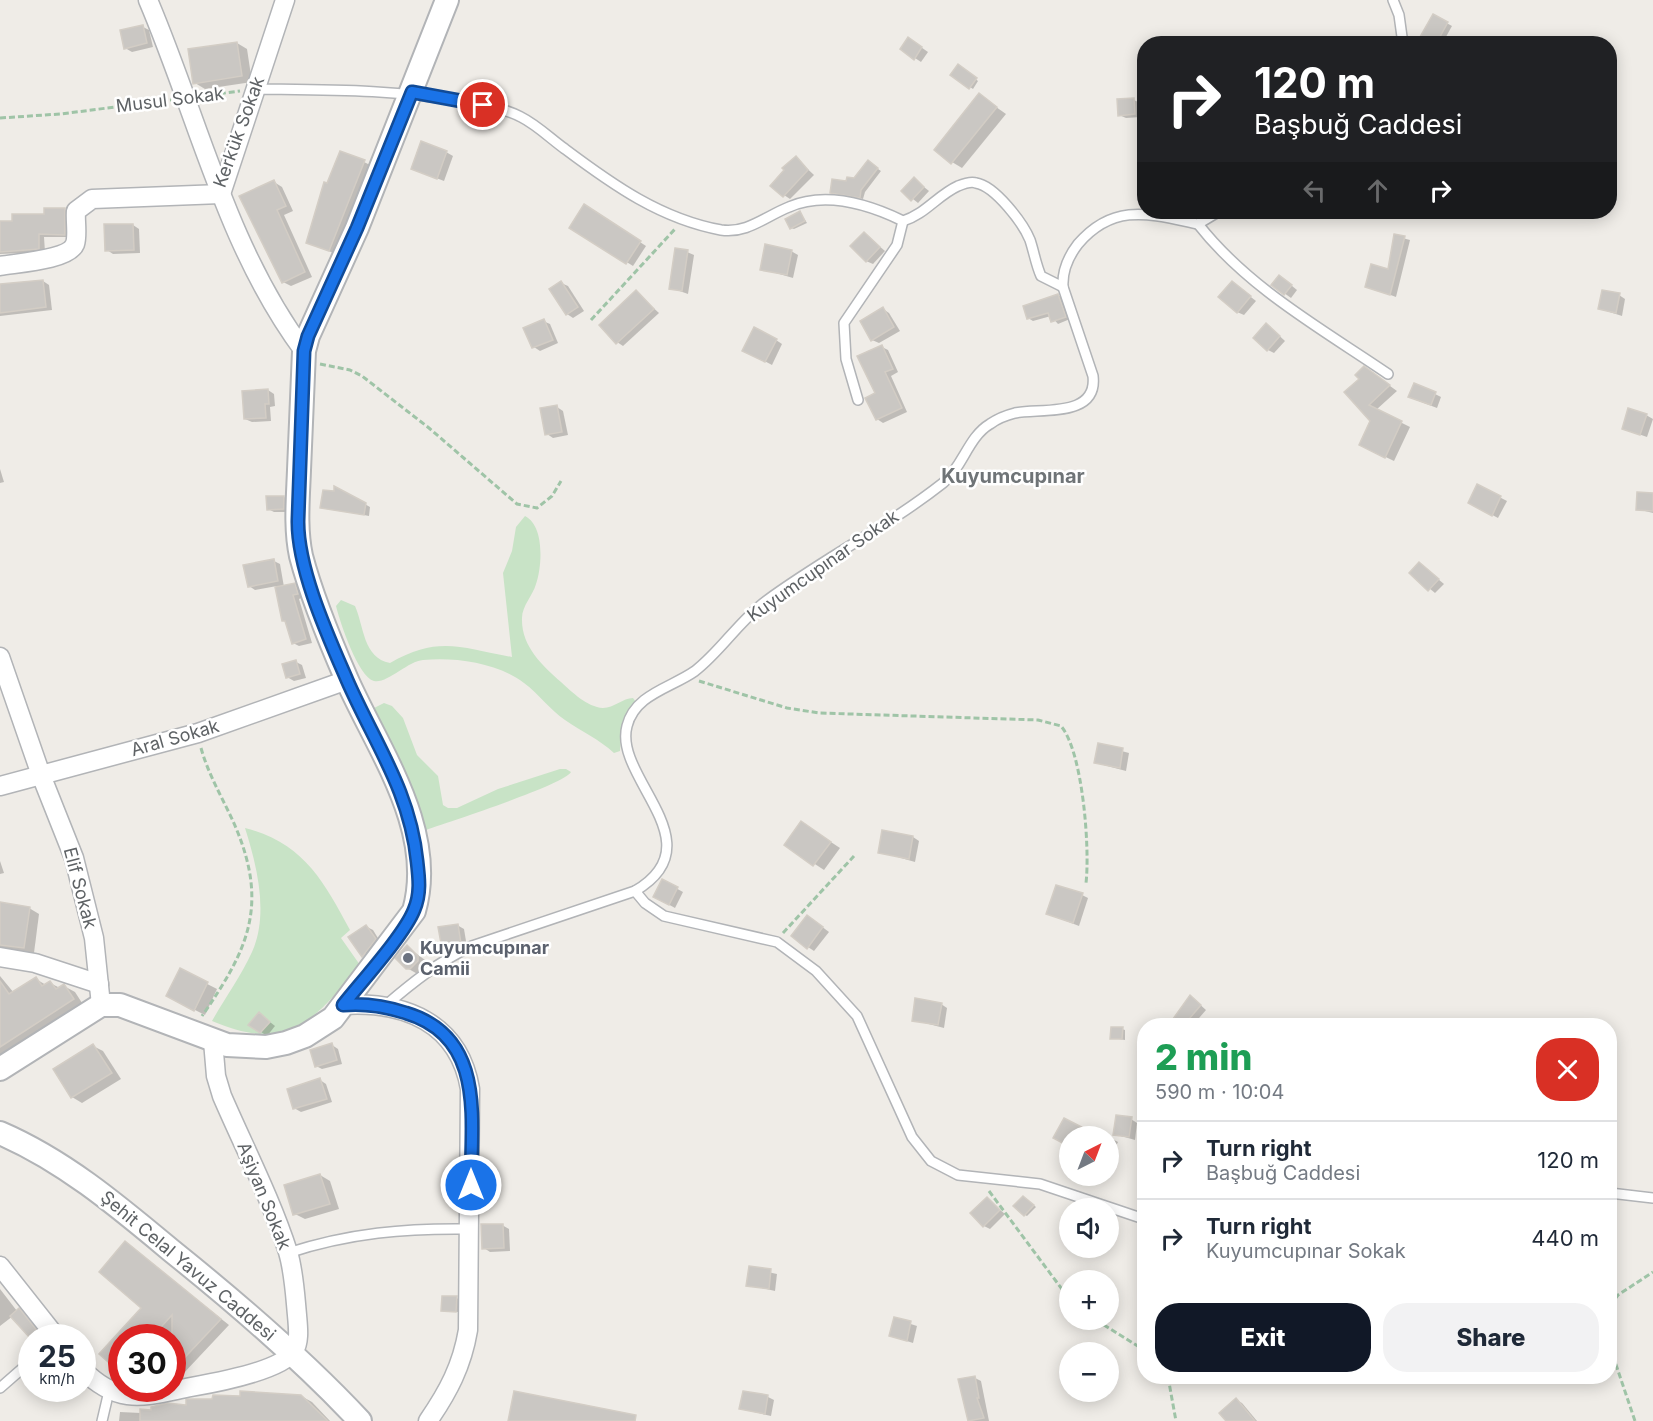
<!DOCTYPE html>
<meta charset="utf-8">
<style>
:root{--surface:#fff;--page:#f2f2f3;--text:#1f2937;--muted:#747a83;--line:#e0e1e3;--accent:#111827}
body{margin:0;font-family:Inter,sans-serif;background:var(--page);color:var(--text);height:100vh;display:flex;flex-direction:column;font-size:22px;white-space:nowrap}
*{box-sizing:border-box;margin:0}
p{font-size:20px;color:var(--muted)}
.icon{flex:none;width:33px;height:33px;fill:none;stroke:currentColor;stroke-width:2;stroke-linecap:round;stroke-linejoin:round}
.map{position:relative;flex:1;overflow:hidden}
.sheet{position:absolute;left:1137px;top:1018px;width:480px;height:366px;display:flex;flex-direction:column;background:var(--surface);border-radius:24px;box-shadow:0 3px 15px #0003}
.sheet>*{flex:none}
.banner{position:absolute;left:1137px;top:36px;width:480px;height:183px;border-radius:24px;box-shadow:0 3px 15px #0003;background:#202124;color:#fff;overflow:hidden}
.needle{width:39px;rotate:42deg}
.tools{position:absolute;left:1059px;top:1126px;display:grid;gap:12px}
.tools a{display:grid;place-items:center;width:60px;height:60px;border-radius:50%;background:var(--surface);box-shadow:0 3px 15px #0003;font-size:30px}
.speed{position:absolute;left:18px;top:1324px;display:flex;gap:12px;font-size:30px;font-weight:700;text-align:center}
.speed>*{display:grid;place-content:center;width:78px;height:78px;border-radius:50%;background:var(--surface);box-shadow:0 3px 15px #0003;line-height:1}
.speed small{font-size:15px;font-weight:400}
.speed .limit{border:9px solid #d22;background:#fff;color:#111}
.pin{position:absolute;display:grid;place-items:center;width:51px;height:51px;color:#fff;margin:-26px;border:3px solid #fff;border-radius:50%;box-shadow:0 2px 6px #0007}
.me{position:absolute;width:66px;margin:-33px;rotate:0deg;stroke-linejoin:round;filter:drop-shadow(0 0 4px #0008)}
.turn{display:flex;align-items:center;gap:21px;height:126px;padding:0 18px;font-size:27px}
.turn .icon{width:78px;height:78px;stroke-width:2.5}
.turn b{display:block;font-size:42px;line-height:51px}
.lanes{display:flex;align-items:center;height:57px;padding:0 18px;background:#0003;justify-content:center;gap:30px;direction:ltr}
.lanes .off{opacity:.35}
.round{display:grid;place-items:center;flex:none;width:63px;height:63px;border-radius:24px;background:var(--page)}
.summary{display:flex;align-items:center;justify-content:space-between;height:102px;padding:0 18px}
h1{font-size:36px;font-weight:800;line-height:45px;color:#1e9e55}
.button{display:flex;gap:12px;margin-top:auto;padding:12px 18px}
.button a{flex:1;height:69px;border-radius:24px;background:var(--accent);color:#fff;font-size:24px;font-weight:800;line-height:69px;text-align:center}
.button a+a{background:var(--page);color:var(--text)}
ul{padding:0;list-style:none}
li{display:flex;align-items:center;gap:18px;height:78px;padding:0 18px;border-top:2px solid var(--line)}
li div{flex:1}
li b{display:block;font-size:22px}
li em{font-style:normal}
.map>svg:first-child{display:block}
</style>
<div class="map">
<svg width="1653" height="1421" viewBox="0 0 1653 1421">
<rect width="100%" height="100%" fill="#efece7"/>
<g fill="#c8e3c6">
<path d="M 525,516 C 545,526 542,567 536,584 C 533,595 522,606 522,618 C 521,646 542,665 561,682 C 572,692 587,707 603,708 C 614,708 623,698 633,698 L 636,702 L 622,725 L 620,751 L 614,753 C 599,739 582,732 565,720 C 550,710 539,694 524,683 C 498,663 456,657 423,660 C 408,661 387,684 374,681 C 358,677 340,622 336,606 L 341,600 L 355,606 C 364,626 363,658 390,663 C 439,635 461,648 512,657 L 503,573 L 512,551 L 516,527 Z"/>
<path d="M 384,703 L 392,706 L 403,718 L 417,755 L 438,776 L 443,805 L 448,808 L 457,808 L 498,789 L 560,769 L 566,769 L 571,772 C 564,785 445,823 423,831 C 415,786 395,748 374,708 Z"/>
<path d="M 245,828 C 303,843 323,880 350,930 L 341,938 L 360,965 C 313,1021 290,1054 212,1021 C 225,998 241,976 252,952 C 269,914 257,866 245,828 Z"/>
</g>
<g fill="#0003">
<polygon points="1434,16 1452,26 1442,44 1418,44"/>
<polygon points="143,27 149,30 153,47 132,52 125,48"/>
<polygon points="237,43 247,49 252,82 205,89 195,83"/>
<polygon points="915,43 928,52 921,62 915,58"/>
<polygon points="958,66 978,81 973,89 952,75"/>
<polygon points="979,95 1006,114 962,168 952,162"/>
<polygon points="1134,100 1140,103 1141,117 1126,118 1119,115"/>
<polygon points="446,152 453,156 444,181 413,169"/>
<polygon points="796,158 814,175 790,199 784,195"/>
<polygon points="364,162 370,165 336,254 308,243"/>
<polygon points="872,165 881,171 865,192 863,199 831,192 854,180"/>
<polygon points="914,179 929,191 918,203 903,191"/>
<polygon points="274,182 282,187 293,211 284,215 312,277 291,286 283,282"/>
<polygon points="65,210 71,213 71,237 44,237 45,252 0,254 0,223 14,222"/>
<polygon points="591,210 646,246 633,266 571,227"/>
<polygon points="800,212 807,223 794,229 791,228"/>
<polygon points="133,225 139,229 140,253 113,254 107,250"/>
<polygon points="864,233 885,251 873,264 866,261"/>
<polygon points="1395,236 1410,240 1396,297 1366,286 1389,271"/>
<polygon points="791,251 798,255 793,278 762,269"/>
<polygon points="687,252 694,255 688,294 671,288"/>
<polygon points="43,281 49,285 52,310 0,316 0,285"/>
<polygon points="1286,281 1297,290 1291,298 1273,285"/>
<polygon points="561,283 568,286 584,311 573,318 567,314"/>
<polygon points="1233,283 1256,301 1244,315 1237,312"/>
<polygon points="636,292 659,313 623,346 617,342"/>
<polygon points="1058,295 1063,298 1070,319 1058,324 1051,316 1033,321 1028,318"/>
<polygon points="1619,295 1625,299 1622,316 1600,309"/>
<polygon points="883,309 889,313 900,331 879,343 872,340"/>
<polygon points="543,321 550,324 558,343 540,351 534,347 525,329"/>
<polygon points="1272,329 1285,341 1274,353 1268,350"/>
<polygon points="776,340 782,344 772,365 751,354"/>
<polygon points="882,347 888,350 898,372 891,376 907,412 883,423 877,419 877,394"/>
<polygon points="1372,373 1397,391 1376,410 1410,427 1394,461 1369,449 1372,421 1361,379"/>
<polygon points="268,390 274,394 275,406 270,407 271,421 252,422 245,419"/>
<polygon points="1435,394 1441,397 1437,408 1416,400"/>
<polygon points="557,407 563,411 568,435 553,438 547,434"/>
<polygon points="1646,415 1653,419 1647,437 1624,429"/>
<polygon points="0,469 4,482 0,483"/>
<polygon points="1478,486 1507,501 1498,518 1470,503"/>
<polygon points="336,488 370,507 369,516 322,507 335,493"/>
<polygon points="1653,495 1653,513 1637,509"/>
<polygon points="284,497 290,501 290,512 274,512 268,509"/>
<polygon points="274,561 280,564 284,587 294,584 301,588 304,597 299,599 312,643 299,646 293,643 287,623 283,620 277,586 255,590 249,586"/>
<polygon points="1420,564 1444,584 1435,593 1411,573"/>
<polygon points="296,662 302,665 306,678 294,681 287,677"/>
<polygon points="1099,745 1129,753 1126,771 1096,763"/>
<polygon points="802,823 840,848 824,870 786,845"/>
<polygon points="913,837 919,841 915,862 880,852"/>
<polygon points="0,861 4,873 0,874"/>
<polygon points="663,881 683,892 675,908 655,897"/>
<polygon points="1082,895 1088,898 1079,926 1048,914"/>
<polygon points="0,904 29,908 39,914 34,953 0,948"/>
<polygon points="813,920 829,932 814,951 808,947"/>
<polygon points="457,925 464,929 467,947 449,951 443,948"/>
<polygon points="367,927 373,930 381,943 370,958 350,937"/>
<polygon points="407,947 432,965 421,976 407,968"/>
<polygon points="180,970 217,989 205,1015 177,1001"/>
<polygon points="0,976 14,993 36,979 46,985 50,983 60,988 64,986 75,992 84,1006 0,1061"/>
<polygon points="1196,1001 1206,1010 1193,1025 1195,1026 1170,1026"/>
<polygon points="941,1004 947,1008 944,1028 913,1020"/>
<polygon points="265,1018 275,1026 267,1036 261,1032"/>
<polygon points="1122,1029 1125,1030 1125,1040 1112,1038"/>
<polygon points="332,1045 338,1049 342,1064 322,1069 316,1066"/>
<polygon points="93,1046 103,1051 121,1079 82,1103 72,1097 55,1069"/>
<polygon points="320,1080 326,1084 332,1102 301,1112 294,1108"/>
<polygon points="1131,1119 1137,1123 1135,1140 1114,1134"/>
<polygon points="1105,1135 1118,1142 1112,1154 1108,1152 1108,1137 1104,1137"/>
<polygon points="320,1175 330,1181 339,1209 305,1219 295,1214"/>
<polygon points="987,1199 1005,1214 990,1229 984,1226"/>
<polygon points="1026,1199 1036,1207 1027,1216 1025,1215"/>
<polygon points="502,1225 509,1229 510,1251 490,1252 484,1248"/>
<polygon points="126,1243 229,1325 182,1375 172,1378 172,1338 122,1338 101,1354 143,1308"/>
<polygon points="750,1268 777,1274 775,1291 748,1285"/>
<polygon points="0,1289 17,1311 43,1338 32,1338 13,1316 0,1326"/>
<polygon points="456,1298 459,1299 458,1312 443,1310"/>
<polygon points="895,1319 917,1326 913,1343 891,1336"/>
<polygon points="975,1378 981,1381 989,1421 969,1421 960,1380"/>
<polygon points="301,1396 312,1402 330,1421 119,1421 120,1412 141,1413"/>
<polygon points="768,1397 774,1400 771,1416 741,1409"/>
<polygon points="1236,1400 1242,1403 1257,1421 1228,1421"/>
</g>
<g fill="#cac7c3" stroke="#d3cdc5" stroke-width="1.5">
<polygon points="1433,14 1448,22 1436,44 1416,44"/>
<polygon points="143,25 147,43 124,49 120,30"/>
<polygon points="908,37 922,47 914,60 900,49"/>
<polygon points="237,42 242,76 193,84 188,49"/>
<polygon points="958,64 977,78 969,89 950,75"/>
<polygon points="979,93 997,107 951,164 934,150"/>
<polygon points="1134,98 1135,114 1118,116 1117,99"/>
<polygon points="421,141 447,151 437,179 411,169"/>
<polygon points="340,151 365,160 329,251 306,243 324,182 327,183"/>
<polygon points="796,156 808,170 783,197 770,186 784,170 782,168"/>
<polygon points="868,160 878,168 861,190 860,198 830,193 832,179 846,181 847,177 854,178"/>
<polygon points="914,177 924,187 911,201 901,191"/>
<polygon points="274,180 286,206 277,210 305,272 282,283 239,196"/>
<polygon points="584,204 641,241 626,264 569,228"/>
<polygon points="44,208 65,208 65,235 39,234 39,249 0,252 0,221 12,221 12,214 44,214"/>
<polygon points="800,211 805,221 790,229 785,219"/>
<polygon points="104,224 133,224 134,250 105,251"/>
<polygon points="864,232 880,247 866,262 850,246"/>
<polygon points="1394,234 1405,236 1390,295 1365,287 1371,264 1388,269"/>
<polygon points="765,244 792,250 787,275 760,270"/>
<polygon points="675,248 688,250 682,291 669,289"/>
<polygon points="1279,275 1292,285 1284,295 1271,285"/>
<polygon points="43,280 46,307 0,313 0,284"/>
<polygon points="561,281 578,307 566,315 549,289"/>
<polygon points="1232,281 1251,296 1237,313 1218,297"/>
<polygon points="636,290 654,309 616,344 599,325"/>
<polygon points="1602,290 1620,293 1616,313 1598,309"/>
<polygon points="1058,294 1066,317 1051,322 1048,313 1027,319 1023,306"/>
<polygon points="883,307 894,327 871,341 860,321"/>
<polygon points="544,319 553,340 532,348 523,328"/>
<polygon points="1266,323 1280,336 1267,351 1253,338"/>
<polygon points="754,327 777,339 765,362 742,351"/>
<polygon points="882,345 893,369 885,372 902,408 876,420 865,398 875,393 857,356"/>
<polygon points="1364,366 1390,385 1369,405 1402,421 1385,458 1359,445 1370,421 1344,392 1359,379 1355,375"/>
<polygon points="1414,383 1436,392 1431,405 1408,397"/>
<polygon points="268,389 269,404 265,404 266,418 244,419 242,391"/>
<polygon points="557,405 562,432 545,435 540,408"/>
<polygon points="1628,408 1647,414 1640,435 1622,429"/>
<polygon points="1477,484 1501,496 1492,516 1468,503"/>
<polygon points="334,486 366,503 364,515 320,508 323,490 334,491"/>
<polygon points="1637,492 1653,493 1653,511 1636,510"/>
<polygon points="266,496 284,496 284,509 267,510"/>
<polygon points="274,559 278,581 248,587 243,565"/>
<polygon points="1419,562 1439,579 1428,591 1409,573"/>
<polygon points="295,583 298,594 293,595 306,639 292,644 285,621 282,621 275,587"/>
<polygon points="296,660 300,674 286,678 282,664"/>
<polygon points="1098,743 1123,748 1120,768 1094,763"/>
<polygon points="801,821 831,842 813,866 784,845"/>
<polygon points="882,830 913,836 909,859 878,853"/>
<polygon points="662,879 678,887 669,905 653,897"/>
<polygon points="1056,885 1083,893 1073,923 1046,914"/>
<polygon points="0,902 30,907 24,948 0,945"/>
<polygon points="807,915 823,927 807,949 791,936"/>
<polygon points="458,924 461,944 442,949 438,927"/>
<polygon points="366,925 376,939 362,957 348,937"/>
<polygon points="407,945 418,956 418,961 410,969 406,969 395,958"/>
<polygon points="180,968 208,982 194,1011 166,996"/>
<polygon points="36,977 42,986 50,981 56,989 64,984 74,999 0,1047 0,981 9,994"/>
<polygon points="1190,995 1201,1005 1183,1026 1168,1026"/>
<polygon points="915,998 942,1003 938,1025 912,1021"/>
<polygon points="259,1012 270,1022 260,1033 248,1025"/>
<polygon points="1111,1027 1123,1027 1122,1039 1110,1039"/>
<polygon points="332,1043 337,1060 315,1067 310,1050"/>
<polygon points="93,1044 112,1073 71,1098 53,1069"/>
<polygon points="320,1078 327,1099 293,1109 287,1089"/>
<polygon points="1116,1115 1132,1117 1129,1137 1113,1135"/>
<polygon points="1064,1118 1101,1137 1070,1137 1070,1147 1053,1138"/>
<polygon points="320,1174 330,1204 293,1215 284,1185"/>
<polygon points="1023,1196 1034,1205 1024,1216 1013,1206"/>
<polygon points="987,1197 1000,1210 983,1227 970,1213"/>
<polygon points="481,1224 503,1224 504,1248 482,1249"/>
<polygon points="125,1241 221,1319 172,1371 172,1315 151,1338 122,1338 122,1374 99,1354 141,1308 99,1272"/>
<polygon points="749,1266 771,1269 769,1289 746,1286"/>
<polygon points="442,1296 457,1296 456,1312 441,1311"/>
<polygon points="19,1308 43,1338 30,1338 10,1316"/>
<polygon points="894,1317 911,1321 907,1341 889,1336"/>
<polygon points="975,1376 979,1398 977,1398 984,1418 968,1421 958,1379"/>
<polygon points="240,1391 301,1395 328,1421 140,1421 140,1409 151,1410 151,1407 167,1403 186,1405 186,1399 212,1399 213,1395 240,1396"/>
<polygon points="514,1391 636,1415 635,1421 508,1421"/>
<polygon points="743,1391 768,1395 765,1414 739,1409"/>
<polygon points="1236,1398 1255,1421 1226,1421 1219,1413"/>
</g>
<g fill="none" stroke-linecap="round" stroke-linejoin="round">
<g stroke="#b2b4b7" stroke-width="12">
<g id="service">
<polyline points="1393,0 1399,15 1403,44"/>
<path d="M 255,89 C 326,90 394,89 464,102 C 483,105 504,108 521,117 C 537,125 551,139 565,149 C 613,185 661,219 721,230 C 747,234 766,216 789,207 C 826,191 868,204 903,221 C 924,215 938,195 958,186 C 963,184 971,181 976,183 C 995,186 1023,223 1030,240 C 1034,252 1036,265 1041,276 L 1063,287"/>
<path d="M 1198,224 C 1248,288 1322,329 1388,374"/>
<polyline points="858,400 846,359 844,323 897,245 903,221"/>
<polyline points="635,891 645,903 664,916 777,942 816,971 857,1016 912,1137 931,1161 958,1175 1040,1184 1144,1219"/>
<path d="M 385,1006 C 413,982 438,962 472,946 L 635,891 C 717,843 613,778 627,726 C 635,694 671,688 695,671 C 721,651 739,621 766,601 C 823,559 887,527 943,483 C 963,467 968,437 990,424 C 997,419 1007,415 1015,413 C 1041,408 1098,418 1093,376 L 1063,287 C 1062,271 1068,257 1078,244 C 1114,202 1150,214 1198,224 L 1218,212"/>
<polyline points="1610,1193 1653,1198"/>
<path d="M 288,1253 C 349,1233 406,1228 469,1229"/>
<polyline points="0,1388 32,1360"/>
<polyline points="102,1421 109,1391"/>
</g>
</g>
<g stroke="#b2b4b7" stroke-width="21">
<g id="minor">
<path d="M 148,0 C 198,117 227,248 304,351"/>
<path d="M 0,266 C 16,263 69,260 75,244 C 78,235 75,220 76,211 L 92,199 L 221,194 L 285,0"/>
<polyline points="0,657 41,775 74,858 94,938 101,1005"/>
<polyline points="0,786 198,733 347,680"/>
<polyline points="0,957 35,963 99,984"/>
<path d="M 343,1005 C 405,1001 459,1023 470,1089 L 468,1330 C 462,1366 448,1392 428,1421"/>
<polyline points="0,1266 57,1338"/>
<path d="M 82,1369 C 119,1407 145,1396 191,1387 C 214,1383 281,1371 294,1351 C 300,1341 298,1327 297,1315 C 295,1294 294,1272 288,1252 C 271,1199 244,1147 222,1096 L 216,1076 L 213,1041"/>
</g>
</g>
<g stroke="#b2b4b7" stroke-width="26">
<g id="tertiary">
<path d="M 0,1069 L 101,1005 L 120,1005 L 227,1045 L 266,1047 L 286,1043 L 305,1036 L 333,1018 L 414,911 C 437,830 378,750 347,680 C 330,641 312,598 301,556 C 295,528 298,498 299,470 C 301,430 302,391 304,351 L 308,336 L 357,228 L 447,0"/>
<path d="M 0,1133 C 65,1161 119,1207 173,1252 C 239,1305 302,1359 360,1421"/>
</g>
</g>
<g stroke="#9fc4a7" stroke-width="3" stroke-dasharray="6 3" stroke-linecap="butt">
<polyline points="202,96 240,91"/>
<polyline points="0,118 60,114 171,100"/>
<polyline points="591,320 675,229"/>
<polyline points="320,364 350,370 362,376 429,428 517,504 537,508 552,496 561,481"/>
<path d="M 699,681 L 787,708 L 819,713 L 1038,720 L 1061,726 C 1083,752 1090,849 1086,883"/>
<path d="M 201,748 C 209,777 225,802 236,828 C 269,907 247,951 202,1016"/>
<polyline points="783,933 854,856"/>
<polyline points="989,1191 1070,1300"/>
<polyline points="1610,1306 1618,1295 1653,1272"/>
<polyline points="1096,1320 1144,1350"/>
<polyline points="1610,1347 1635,1421"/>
<polyline points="1168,1377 1176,1421"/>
</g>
<use href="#service" stroke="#fff" stroke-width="9"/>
<use href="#minor" stroke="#fff" stroke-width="18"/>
<use href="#tertiary" stroke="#fff" stroke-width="22"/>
</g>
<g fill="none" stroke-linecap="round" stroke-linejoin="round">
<g stroke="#114b97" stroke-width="15">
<path id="route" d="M 471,1185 C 471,1119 486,1037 406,1013 C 385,1006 366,1003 343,1005 C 362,981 404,935 414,910 C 421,894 419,878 417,861 C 410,791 374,742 347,680 C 328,636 297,568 298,520 L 304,351 L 308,336 L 357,228 L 412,92 L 483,105"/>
</g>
<use href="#route" stroke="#1a73e8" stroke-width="10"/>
</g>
<circle fill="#6b7280" stroke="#fff" stroke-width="2" cx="408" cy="958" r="6"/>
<g text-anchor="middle" stroke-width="5" stroke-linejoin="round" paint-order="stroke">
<g font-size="18" fill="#5e6265" stroke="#fff">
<text transform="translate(170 100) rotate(-7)" y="6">Musul Sokak</text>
<text transform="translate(239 132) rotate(-70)" y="6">Kerkük Sokak</text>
<text transform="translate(823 566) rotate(-35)" y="6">Kuyumcupınar Sokak</text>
<text transform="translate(175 738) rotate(-16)" y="6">Aral Sokak</text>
<text transform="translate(80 888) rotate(75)" y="6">Elif Sokak</text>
<text transform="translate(264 1196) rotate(68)" y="6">Aşiyan Sokak</text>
<text transform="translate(188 1266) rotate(40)" y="6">Şehit Celal Yavuz Caddesi</text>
</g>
<g font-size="18" font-weight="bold" fill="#5b616d" stroke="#fff" text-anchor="start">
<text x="420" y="954">Kuyumcupınar<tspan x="420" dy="21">Camii</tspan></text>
</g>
<g font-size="20" font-weight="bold" fill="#6f7477" stroke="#fff">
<text x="1013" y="483">Kuyumcupınar</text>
</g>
</g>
</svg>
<div class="tools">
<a><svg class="needle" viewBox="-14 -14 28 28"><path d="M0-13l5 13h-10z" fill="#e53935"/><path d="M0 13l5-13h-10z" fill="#747a83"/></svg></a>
<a><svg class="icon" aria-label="sound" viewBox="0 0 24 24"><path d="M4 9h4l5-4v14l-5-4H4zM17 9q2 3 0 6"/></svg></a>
<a>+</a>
<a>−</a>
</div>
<div class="speed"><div>25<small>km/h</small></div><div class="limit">30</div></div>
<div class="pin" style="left:483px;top:105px;background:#d93025"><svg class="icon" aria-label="arrive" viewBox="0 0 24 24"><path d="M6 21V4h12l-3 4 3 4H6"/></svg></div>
<svg class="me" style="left:471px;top:1185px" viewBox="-20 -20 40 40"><circle r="17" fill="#1a73e8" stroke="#fff" stroke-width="3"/><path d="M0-11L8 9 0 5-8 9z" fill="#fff"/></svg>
<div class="banner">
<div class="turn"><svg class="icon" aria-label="right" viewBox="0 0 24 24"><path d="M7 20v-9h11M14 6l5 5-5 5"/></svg><div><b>120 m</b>Başbuğ Caddesi</div></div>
<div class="lanes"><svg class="icon off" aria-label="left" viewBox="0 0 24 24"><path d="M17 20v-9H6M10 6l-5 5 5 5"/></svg><svg class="icon off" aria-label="ahead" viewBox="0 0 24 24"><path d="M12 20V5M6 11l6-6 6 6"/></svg><svg class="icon" aria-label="right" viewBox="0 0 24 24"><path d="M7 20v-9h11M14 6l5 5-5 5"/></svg></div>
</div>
<section class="sheet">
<div class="summary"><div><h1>2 min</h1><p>590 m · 10:04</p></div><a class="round" style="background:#d93025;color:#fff"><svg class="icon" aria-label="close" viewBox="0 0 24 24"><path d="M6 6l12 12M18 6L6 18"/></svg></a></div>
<ul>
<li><svg class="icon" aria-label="right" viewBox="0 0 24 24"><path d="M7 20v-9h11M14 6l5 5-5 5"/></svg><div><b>Turn right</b><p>Başbuğ Caddesi</p></div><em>120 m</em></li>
<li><svg class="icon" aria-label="right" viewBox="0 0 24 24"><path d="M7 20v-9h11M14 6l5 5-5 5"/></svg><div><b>Turn right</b><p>Kuyumcupınar Sokak</p></div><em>440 m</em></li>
</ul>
<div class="button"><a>Exit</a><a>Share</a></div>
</section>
</div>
